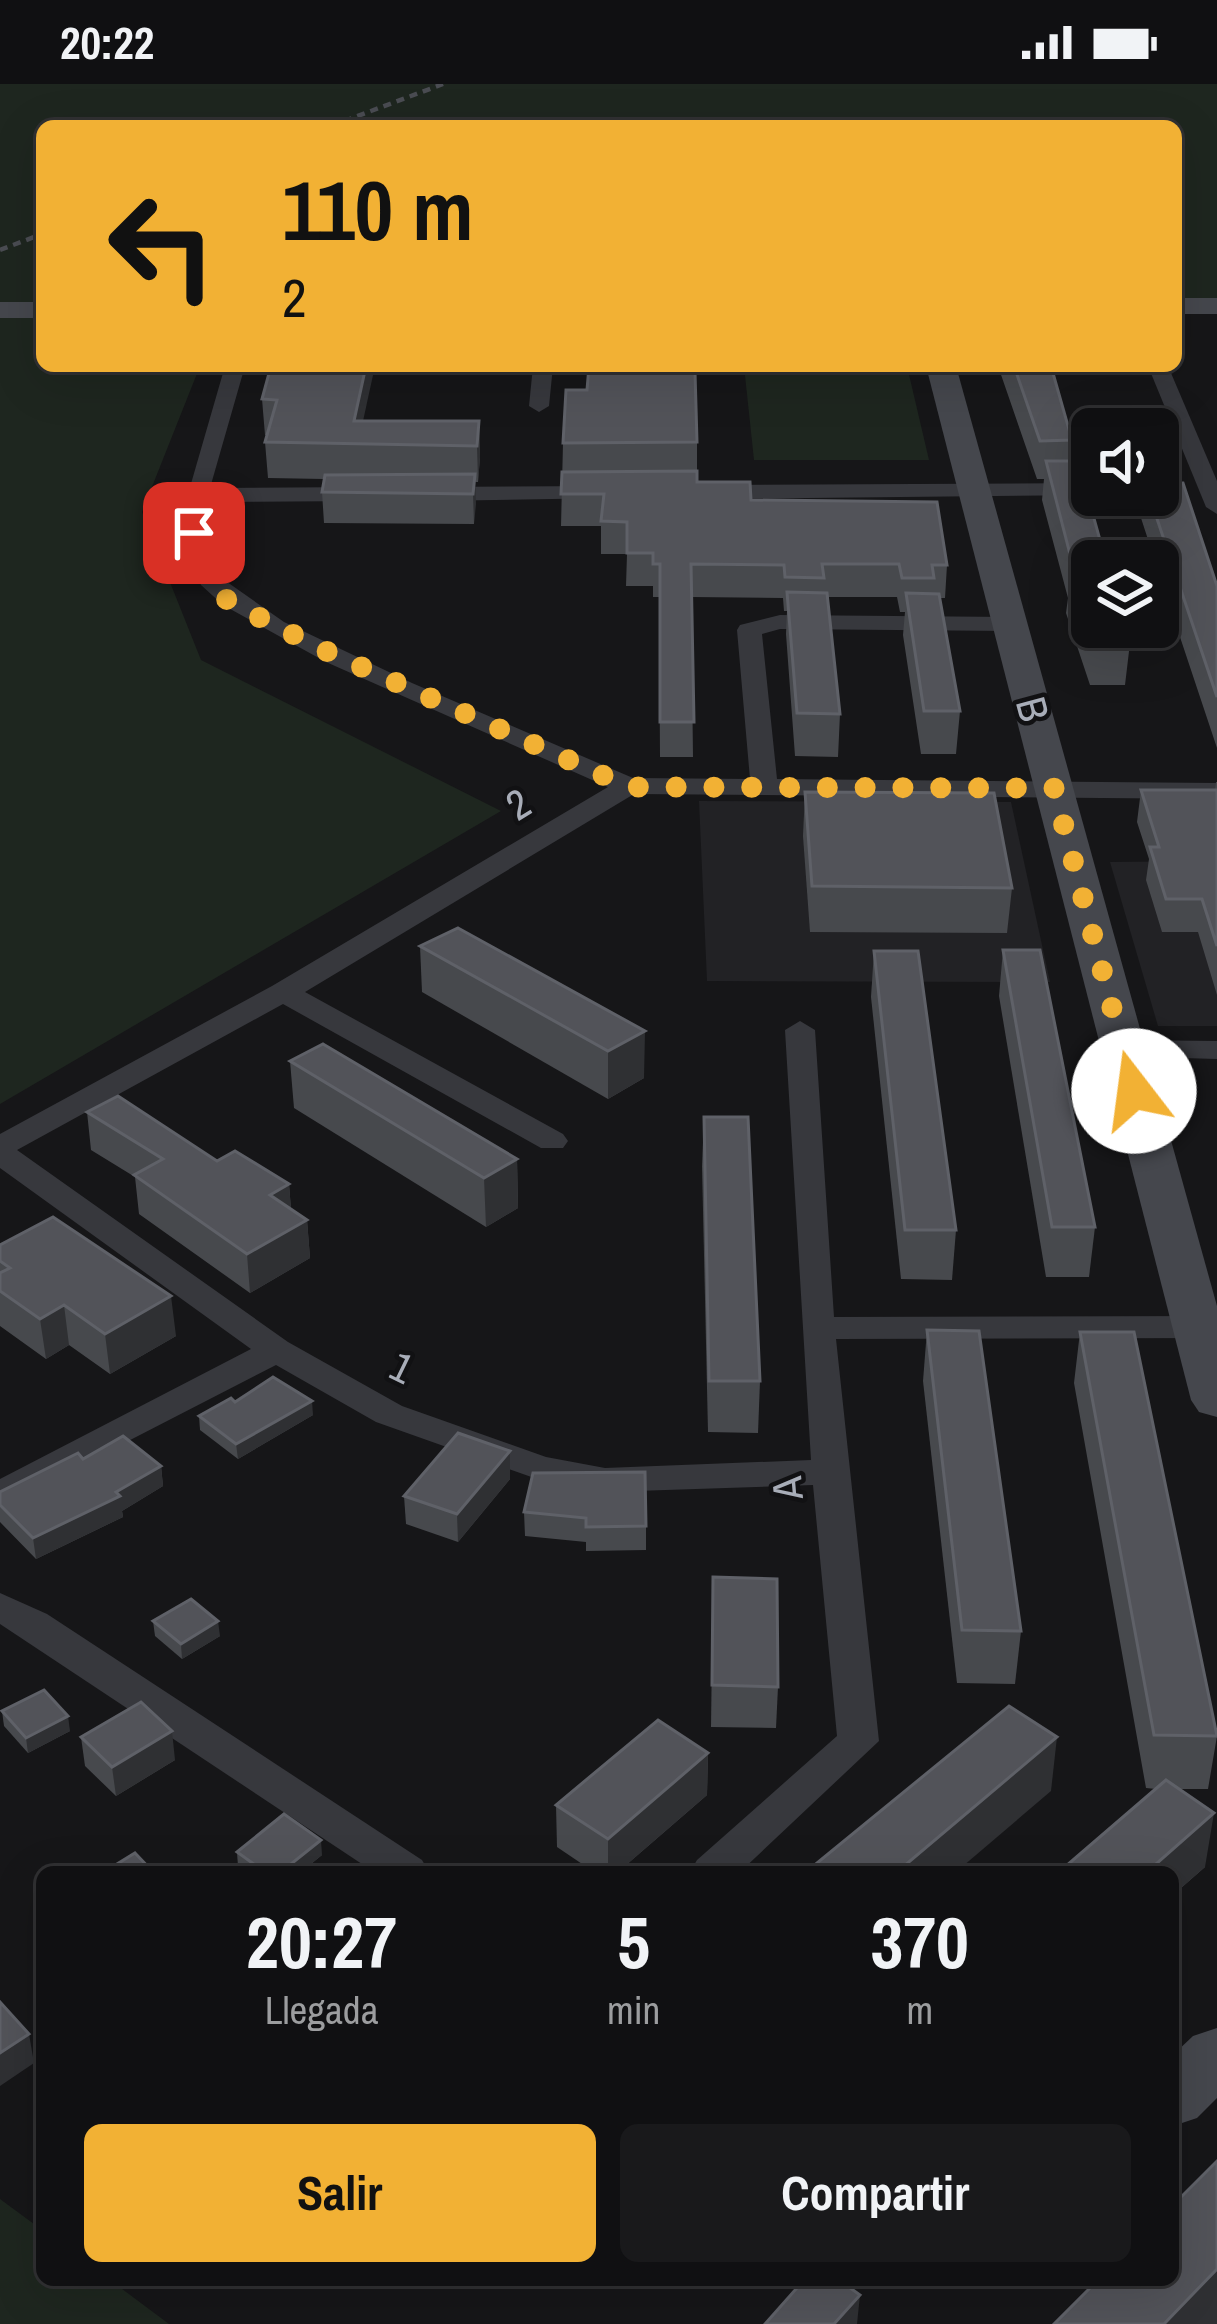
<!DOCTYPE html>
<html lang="es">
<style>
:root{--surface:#101012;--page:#19191b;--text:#f1f3f6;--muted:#9c9d9f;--line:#303032;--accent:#f2b134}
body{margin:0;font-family:"Archivo Narrow",sans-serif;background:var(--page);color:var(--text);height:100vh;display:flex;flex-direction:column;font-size:45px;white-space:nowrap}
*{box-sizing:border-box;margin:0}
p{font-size:39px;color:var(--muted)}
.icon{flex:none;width:66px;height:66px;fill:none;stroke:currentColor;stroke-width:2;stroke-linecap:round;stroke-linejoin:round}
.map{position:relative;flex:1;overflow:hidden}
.drawer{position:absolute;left:36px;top:1782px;width:1143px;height:420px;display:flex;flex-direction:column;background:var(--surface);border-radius:18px;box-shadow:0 12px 48px #0002,0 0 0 3px var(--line)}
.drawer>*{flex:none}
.banner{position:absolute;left:36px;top:36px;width:1146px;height:252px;border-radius:18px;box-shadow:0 12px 48px #0002,0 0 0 3px var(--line);background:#f2b134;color:#111;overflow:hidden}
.tools{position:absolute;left:1071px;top:324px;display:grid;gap:24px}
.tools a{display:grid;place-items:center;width:108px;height:108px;border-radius:18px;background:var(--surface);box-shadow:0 12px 48px #0002,0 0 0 3px var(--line);font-size:60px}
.pin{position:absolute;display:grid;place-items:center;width:102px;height:102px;color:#fff;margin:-51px;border-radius:24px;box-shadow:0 6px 18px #0006}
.me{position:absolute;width:132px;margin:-66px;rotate:345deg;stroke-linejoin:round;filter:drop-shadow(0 0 9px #0008)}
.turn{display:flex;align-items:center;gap:42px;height:252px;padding:0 48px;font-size:54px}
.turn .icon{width:156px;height:156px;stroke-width:2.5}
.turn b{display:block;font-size:84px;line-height:102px}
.eta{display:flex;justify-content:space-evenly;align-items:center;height:204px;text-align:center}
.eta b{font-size:72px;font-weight:800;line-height:84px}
.action{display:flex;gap:24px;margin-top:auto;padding:24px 48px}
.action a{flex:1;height:138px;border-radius:18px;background:var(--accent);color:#111;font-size:48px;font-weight:800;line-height:138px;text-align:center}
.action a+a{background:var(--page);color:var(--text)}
.status{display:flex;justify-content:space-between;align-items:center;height:84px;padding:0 60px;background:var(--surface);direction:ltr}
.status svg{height:33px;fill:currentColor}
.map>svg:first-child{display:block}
</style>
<div class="status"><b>20:22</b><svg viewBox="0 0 49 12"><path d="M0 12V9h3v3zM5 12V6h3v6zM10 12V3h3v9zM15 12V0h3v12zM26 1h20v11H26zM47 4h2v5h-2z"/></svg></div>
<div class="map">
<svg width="1217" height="2240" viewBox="0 0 1217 2240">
<rect width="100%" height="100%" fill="#161618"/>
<g fill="#222225">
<polygon points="699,717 1011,718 1050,898 707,897"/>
<polygon points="1217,777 1217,942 1158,942 1110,778"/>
</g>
<g fill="#1e261f">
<polygon points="0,0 1217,0 1217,229 1176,229 1176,42 42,42 42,282 200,282 142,428 201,576 501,727 0,1020"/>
<polygon points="744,282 907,282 929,376 754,376"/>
<polygon points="0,2115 42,2146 42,2196 110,2196 169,2240 0,2240"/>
</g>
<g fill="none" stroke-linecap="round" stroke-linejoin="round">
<g fill="#37383d" fill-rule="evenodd">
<polygon points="225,282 245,282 210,404 364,403 375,410 364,417 208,418 211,472 220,493 284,538 412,599 633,694 750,695 737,546 740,541 780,531 1010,533 1022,540 1010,547 780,545 762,550 777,695 1217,699 1217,715 634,710 305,908 563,1050 568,1057 563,1064 541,1064 283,920 17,1066 288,1258 402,1322 546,1373 605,1384 811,1376 785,946 800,937 815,946 834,1233 1217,1232 1217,1254 836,1255 879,1657 740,1788 690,1788 697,1776 837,1652 813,1401 605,1408 540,1396 376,1338 276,1281 0,1423 0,1395 251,1265 0,1084 0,1050 272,902 608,703 326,578 223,521 201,501 188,472 186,417"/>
<polygon points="533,282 553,282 549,322 539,328 529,322"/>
<polygon points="1148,282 1168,282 1217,397 1217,430 1206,423"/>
<polygon points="1092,399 1092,411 1099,411 710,415 699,408 710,401"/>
<polygon points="604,402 612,404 612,414 434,417 423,410 434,403"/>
<polygon points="1123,956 1217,957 1217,975 1112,972 1108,965 1112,958"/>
<polygon points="0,1509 47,1530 422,1776 429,1788 374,1788 0,1540"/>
</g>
<g fill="#45474d" fill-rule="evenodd">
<rect x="1176" y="214" width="41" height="16"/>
<rect x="0" y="218" width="42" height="16"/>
<polygon points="926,282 956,282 1217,1222 1217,1333 1199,1328 1191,1316"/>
<polygon points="1217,1944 1217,2014 1197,2034 1173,2042 1173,1971 1193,1952"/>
</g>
<g stroke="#4a4c52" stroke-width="4.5" stroke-dasharray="8 6" stroke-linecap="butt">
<polyline points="331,42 443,0"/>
<polyline points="0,166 42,150"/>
</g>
</g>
<g fill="#47494d">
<polygon points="271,282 363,337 479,337 480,373 478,398 475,398 474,440 324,439 322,408 324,395 268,394 265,358 267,351 265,351 262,315"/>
<polygon points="589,282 621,282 620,287 697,358 697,398 947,481 945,514 939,514 960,627 956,670 921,670 903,551 905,528 900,528 897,513 827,513 840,630 838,673 795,672 786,550 787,527 784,527 783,514 691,513 693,673 660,673 659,513 653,513 653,502 626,502 627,470 601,470 601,442 561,442 563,359 587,306"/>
<polygon points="998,282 1051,282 1072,356 1070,377 1105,474 1105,477 1092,477 1092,543 1130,559 1125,601 1090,601 1066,529 1068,514 1042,416 1044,395 1037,395"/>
<polygon points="1143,411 1158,411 1217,502 1217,664 1158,487 1158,477 1155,477 1141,434"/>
<polygon points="1216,698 1217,698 1217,911 1198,848 1162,848 1146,796 1149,775 1137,738 1141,706 1215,706"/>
<polygon points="805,708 1012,804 1007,849 810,848 803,752"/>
<polygon points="458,844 644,994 608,1015 422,908 420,862"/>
<polygon points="1003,866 1095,1143 1089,1193 1046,1193 999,912"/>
<polygon points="874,867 956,1146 952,1196 901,1195 871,913"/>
<polygon points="290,977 517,1075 518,1124 486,1143 294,1024"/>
<polygon points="87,1028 217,1077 289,1100 291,1125 307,1136 310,1174 250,1209 139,1130 135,1093 91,1066"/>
<polygon points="704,1033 760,1297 758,1349 708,1348 702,1082"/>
<polygon points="0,1161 176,1252 110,1290 69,1261 46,1275 0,1242"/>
<polygon points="927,1246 1021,1547 1015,1600 957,1599 923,1297"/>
<polygon points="1080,1248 1217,1652 1208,1705 1178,1705 1205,1783 1173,1811 1173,1788 1156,1705 1146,1704 1074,1299"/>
<polygon points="235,1318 313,1331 238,1375 200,1346 199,1332"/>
<polygon points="510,1367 510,1395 458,1458 406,1440 404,1412"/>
<polygon points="161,1382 163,1402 122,1427 123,1433 36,1475 0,1438 0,1408"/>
<polygon points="533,1389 646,1442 646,1466 586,1467 586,1458 525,1452 524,1428"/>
<polygon points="713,1493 778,1603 776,1644 711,1643"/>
<polygon points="153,1537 220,1552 182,1575 155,1552"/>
<polygon points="2,1627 70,1647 28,1669 4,1642"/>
<polygon points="81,1653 175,1676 116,1712 85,1682"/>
<polygon points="708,1669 707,1711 618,1788 594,1788 557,1763 556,1721"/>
<polygon points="237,1768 322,1771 301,1788 246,1788 238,1783"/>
</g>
<g fill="#2f3033">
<polygon points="366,282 375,282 358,360 354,337"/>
<polygon points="479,337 480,373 478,398 477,362"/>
<polygon points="475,390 476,420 474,440 473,410"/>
<polygon points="645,947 644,994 608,1015 608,967"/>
<polygon points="517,1075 518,1124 486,1143 484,1094"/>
<polygon points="289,1100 292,1139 270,1111"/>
<polygon points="307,1136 310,1174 250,1209 247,1170"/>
<polygon points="171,1212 176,1252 110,1290 105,1250"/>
<polygon points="64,1221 69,1261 46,1275 40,1235"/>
<polygon points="312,1317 313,1331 238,1375 236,1360"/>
<polygon points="510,1367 510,1395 458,1458 457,1430"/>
<polygon points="161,1382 163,1402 122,1427 123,1433 36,1475 33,1454"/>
<polygon points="218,1537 220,1552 182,1575 181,1560"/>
<polygon points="68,1632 70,1647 28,1669 26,1654"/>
<polygon points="172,1647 175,1676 116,1712 112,1683"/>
<polygon points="1057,1653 1051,1707 956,1788 897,1788"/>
<polygon points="708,1669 707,1711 618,1788 608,1788 608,1755"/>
<polygon points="1214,1729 1205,1783 1173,1811 1173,1788 1147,1788"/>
<polygon points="321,1756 322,1771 301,1788 281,1788"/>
<polygon points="29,1950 34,1979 0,2002 0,1969"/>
<polygon points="1217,2185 1217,2240 1164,2240"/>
<polygon points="860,2211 857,2240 834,2240"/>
</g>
<g fill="#525359" stroke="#5f6168" stroke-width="3">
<polygon points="271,282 366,282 354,337 479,337 477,362 265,358 277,316 262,315"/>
<polygon points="589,282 620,282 620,287 695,288 697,358 563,359 566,306 587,306"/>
<polygon points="1014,282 1051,282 1072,356 1040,357"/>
<polygon points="1046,377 1078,377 1105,474 1071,474"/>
<polygon points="697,387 697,398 750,398 751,416 937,418 947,481 932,481 934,494 902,494 899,480 822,480 824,494 785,493 784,481 691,480 694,638 660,638 660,480 653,480 653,469 627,469 627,438 601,437 604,410 561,410 562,388"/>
<polygon points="475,390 473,410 322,408 325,391"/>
<polygon points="1158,399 1183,399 1217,502 1217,613 1149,411 1158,411"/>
<polygon points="1092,488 1092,543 1124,543 1130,559 1094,559 1070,489"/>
<polygon points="787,508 827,509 840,630 797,629"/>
<polygon points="906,509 939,510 960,627 924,627"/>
<polygon points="1141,706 1217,706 1217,862 1202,815 1166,815 1150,763 1159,763"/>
<polygon points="805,708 994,709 1012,804 812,802"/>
<polygon points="458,844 645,947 608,967 420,862"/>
<polygon points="1003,866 1040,866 1095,1143 1052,1143"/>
<polygon points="874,867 918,867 956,1146 905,1146"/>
<polygon points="323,960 517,1075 484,1094 290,977"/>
<polygon points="118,1012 217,1077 235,1067 289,1100 270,1111 307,1136 247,1170 134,1091 163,1075 87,1028"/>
<polygon points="704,1033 748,1033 760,1297 709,1297"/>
<polygon points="53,1133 171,1212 105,1250 64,1221 40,1235 0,1207 0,1189 10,1184 0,1177 0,1161"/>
<polygon points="927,1246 979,1247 1021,1547 962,1546"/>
<polygon points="1080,1248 1134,1248 1217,1652 1154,1651"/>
<polygon points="273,1293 312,1317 236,1360 199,1332 231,1314 235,1318"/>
<polygon points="458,1349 510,1367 457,1430 404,1412"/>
<polygon points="123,1352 161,1382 116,1408 120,1412 33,1454 0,1421 0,1408 78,1369 83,1375"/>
<polygon points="645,1388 646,1442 586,1443 586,1434 524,1428 533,1389"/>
<polygon points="713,1493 777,1495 778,1603 712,1601"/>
<polygon points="191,1515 218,1537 181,1560 153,1537"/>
<polygon points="44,1606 68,1632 26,1654 2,1627"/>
<polygon points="141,1618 172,1647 112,1683 81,1653"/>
<polygon points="1009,1622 1057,1653 897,1788 806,1788"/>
<polygon points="658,1636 708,1669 608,1755 556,1721"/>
<polygon points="1166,1696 1214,1729 1147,1788 1059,1788"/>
<polygon points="284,1730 321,1756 281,1788 265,1788 237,1768"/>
<polygon points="135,1769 153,1788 104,1788"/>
<polygon points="0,1918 29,1950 0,1969"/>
<polygon points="1217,2077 1217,2185 1164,2240 1054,2240 1098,2196 1173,2196 1173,2121"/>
<polygon points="804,2196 839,2196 860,2211 834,2240 765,2240"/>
</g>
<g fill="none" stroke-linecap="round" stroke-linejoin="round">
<polyline stroke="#f2b134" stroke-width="21" stroke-dasharray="0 37.8" points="194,449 209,496 229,518 326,567 629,703 1054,704 1134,1007"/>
</g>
<g text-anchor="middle" stroke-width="9" stroke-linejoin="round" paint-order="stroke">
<g font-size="42" fill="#a8adb8" stroke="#111113">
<text transform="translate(1033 625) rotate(75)" y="15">B</text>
<text transform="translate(518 720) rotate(-31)" y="15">2</text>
<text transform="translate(402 1283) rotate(26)" y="15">1</text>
<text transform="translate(787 1404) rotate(-95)" y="15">A</text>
</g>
</g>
</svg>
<div class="tools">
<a><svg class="icon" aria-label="sound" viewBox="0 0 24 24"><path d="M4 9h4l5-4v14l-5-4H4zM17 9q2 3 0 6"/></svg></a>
<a><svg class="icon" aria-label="layers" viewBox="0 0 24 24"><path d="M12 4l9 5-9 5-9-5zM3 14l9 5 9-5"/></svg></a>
</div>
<div class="pin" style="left:194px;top:449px;background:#d93025"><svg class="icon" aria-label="arrive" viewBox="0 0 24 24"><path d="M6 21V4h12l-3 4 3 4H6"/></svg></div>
<svg class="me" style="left:1134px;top:1007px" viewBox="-20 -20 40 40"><circle r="19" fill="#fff"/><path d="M0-13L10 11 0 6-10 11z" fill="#f2b134"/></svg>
<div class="banner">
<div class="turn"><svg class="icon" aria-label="left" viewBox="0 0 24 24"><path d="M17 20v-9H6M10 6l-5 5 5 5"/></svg><div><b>110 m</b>2</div></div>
</div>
<section class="drawer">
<div class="eta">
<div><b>20:27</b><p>Llegada</p></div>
<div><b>5</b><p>min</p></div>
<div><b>370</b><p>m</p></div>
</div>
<div class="action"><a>Salir</a><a>Compartir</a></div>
</section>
</div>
